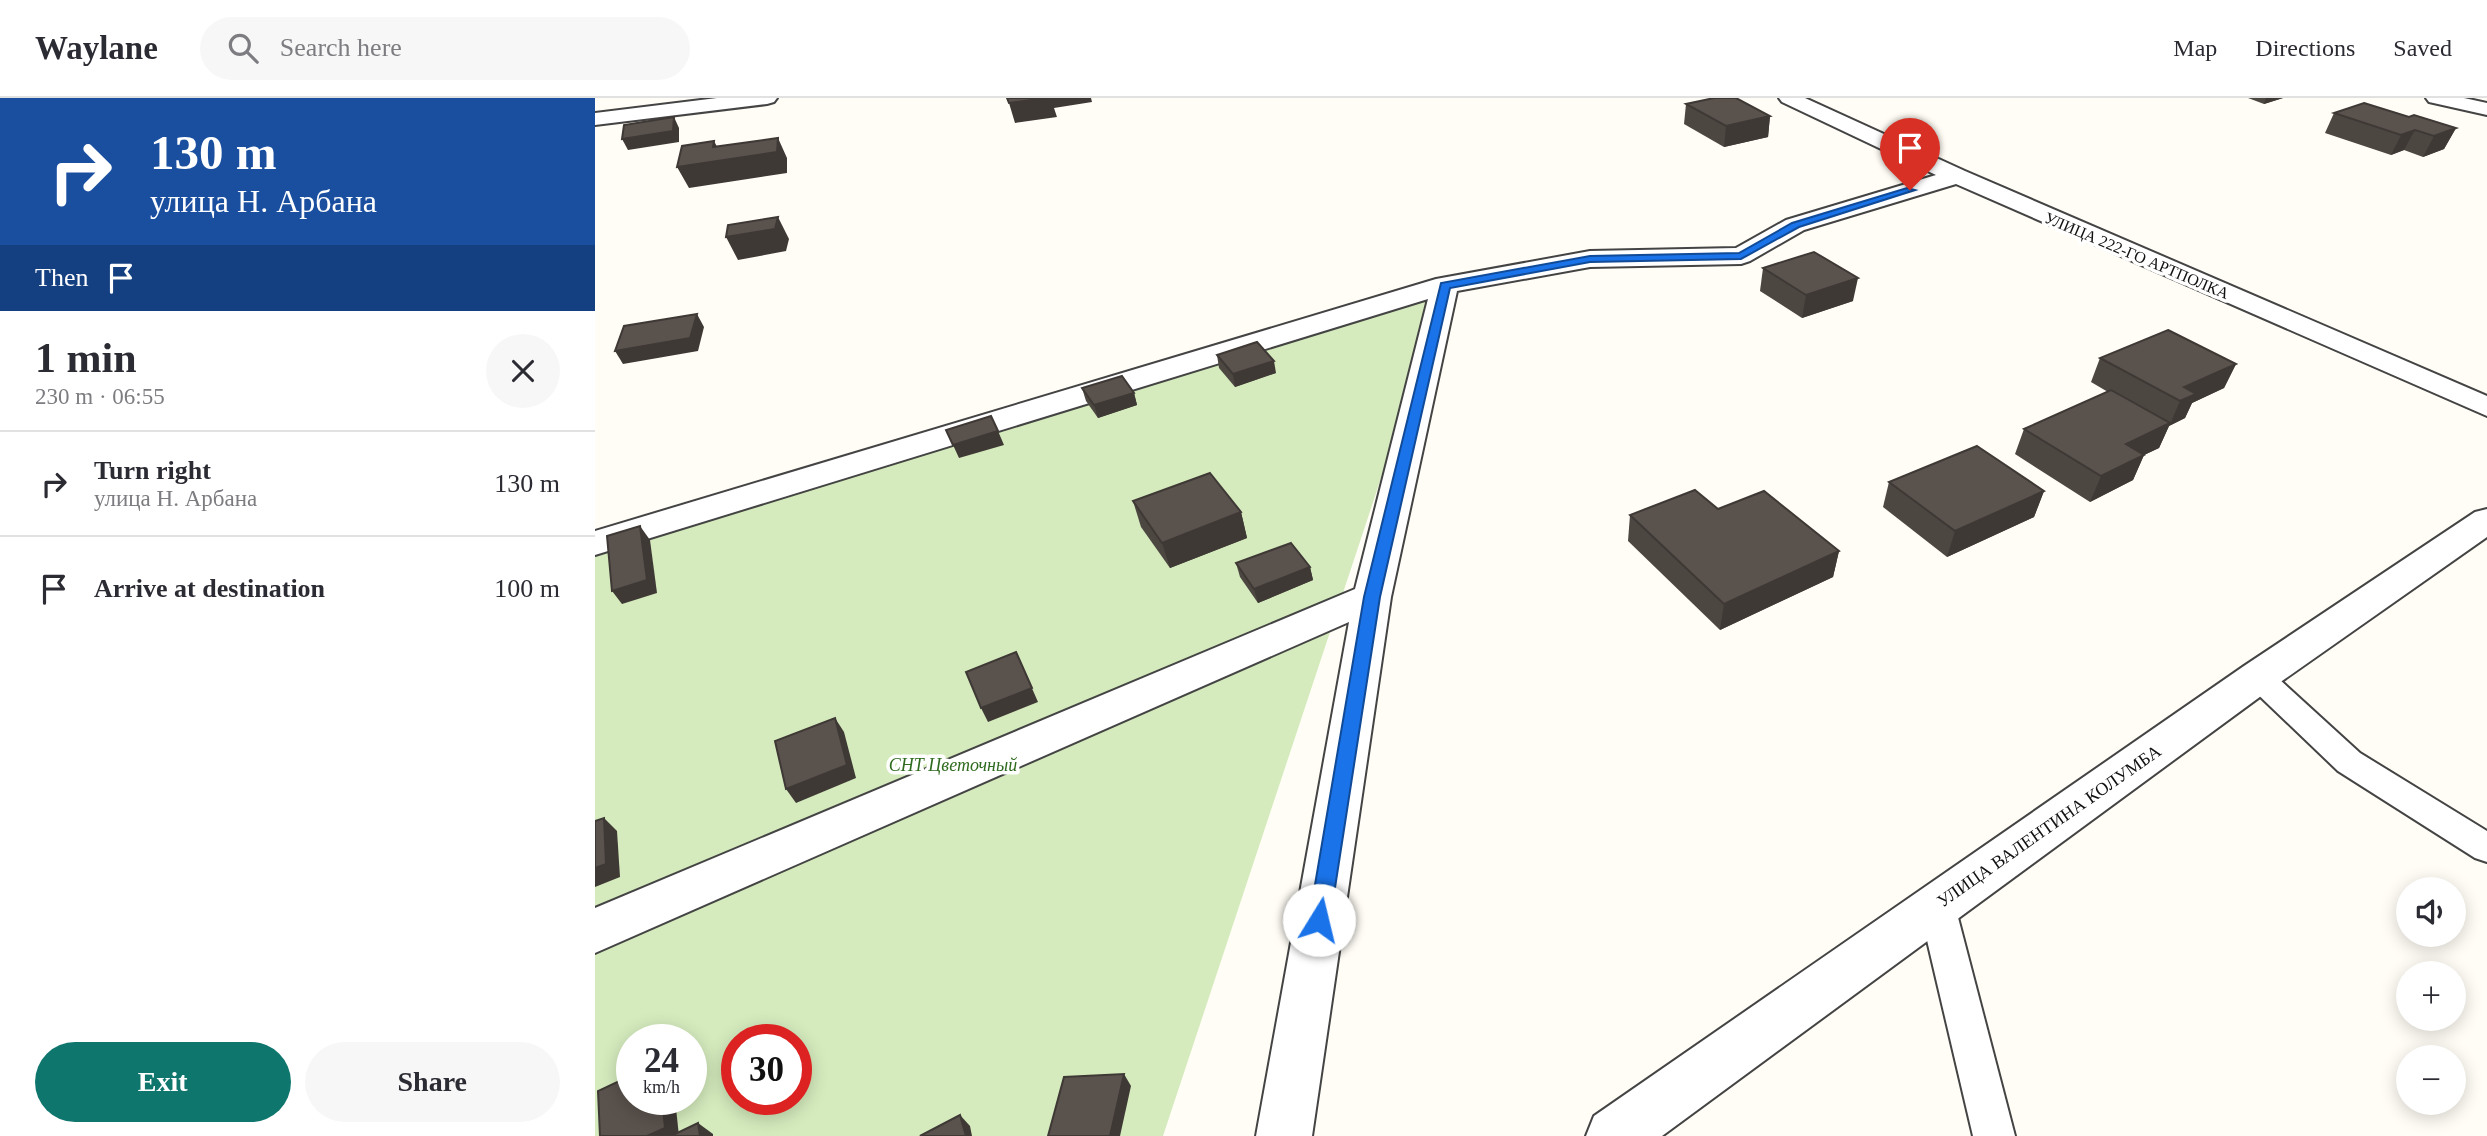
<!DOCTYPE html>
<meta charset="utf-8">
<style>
:root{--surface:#fff;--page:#f7f7f7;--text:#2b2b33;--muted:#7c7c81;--line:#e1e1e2;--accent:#0f766e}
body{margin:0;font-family:Georgia,serif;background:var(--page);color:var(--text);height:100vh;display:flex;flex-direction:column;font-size:26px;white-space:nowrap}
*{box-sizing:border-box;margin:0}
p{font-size:23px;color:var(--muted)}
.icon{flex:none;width:38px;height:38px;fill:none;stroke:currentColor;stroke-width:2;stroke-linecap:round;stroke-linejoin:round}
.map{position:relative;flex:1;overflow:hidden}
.details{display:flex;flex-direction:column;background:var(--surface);width:595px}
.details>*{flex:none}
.banner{background:#1a4fa0;color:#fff;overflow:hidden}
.buttons{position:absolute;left:1801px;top:779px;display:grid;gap:14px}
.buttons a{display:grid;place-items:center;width:70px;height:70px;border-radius:50%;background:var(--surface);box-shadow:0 4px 18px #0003;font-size:35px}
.speed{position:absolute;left:21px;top:926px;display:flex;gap:14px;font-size:35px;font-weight:700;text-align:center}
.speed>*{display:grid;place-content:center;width:91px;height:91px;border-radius:50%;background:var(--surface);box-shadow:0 4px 18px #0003;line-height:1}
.speed small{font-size:18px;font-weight:400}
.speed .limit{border:10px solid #d22;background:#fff;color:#111}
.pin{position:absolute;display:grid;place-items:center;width:60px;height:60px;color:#fff;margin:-72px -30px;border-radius:50% 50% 50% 0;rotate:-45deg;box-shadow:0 0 7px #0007}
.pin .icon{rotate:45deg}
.me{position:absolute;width:77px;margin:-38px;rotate:9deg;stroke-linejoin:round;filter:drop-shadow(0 0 5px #0008)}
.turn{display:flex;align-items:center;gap:24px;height:147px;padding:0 35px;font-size:32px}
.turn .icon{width:91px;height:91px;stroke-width:2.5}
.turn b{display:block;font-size:49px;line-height:60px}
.then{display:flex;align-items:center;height:66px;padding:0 35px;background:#0003;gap:14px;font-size:26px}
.round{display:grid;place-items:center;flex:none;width:74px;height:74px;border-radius:37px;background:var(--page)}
.overview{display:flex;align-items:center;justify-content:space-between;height:119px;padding:0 35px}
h1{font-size:42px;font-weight:700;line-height:52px}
.cta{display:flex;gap:14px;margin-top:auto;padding:14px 35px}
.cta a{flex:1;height:80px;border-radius:42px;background:var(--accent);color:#fff;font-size:28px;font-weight:700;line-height:80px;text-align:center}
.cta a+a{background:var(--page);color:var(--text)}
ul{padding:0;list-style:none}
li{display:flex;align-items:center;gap:21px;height:105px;padding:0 35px;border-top:2px solid var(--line)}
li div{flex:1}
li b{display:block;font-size:26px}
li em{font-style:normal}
header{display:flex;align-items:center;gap:42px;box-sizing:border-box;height:98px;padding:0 35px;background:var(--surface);border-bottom:2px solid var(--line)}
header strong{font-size:33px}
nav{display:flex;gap:38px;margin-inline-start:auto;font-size:24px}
.search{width:490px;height:63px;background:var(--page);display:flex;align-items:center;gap:18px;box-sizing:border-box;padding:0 24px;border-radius:38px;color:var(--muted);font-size:26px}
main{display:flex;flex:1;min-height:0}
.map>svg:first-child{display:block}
</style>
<header>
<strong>Waylane</strong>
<div class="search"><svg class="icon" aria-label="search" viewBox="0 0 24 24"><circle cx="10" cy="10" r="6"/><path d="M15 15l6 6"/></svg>Search here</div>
<nav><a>Map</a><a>Directions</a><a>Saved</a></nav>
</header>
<main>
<section class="details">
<div class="banner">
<div class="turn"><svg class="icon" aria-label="right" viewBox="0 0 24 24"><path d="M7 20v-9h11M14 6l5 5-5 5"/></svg><div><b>130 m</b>улица Н. Арбана</div></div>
<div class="then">Then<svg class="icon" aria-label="arrive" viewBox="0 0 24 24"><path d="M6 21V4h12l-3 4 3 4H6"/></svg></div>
</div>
<div class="overview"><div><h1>1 min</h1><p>230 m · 06:55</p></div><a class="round"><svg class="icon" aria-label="close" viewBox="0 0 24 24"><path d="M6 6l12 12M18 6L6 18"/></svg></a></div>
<ul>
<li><svg class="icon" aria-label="right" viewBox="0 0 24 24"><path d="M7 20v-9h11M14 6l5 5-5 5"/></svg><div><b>Turn right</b><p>улица Н. Арбана</p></div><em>130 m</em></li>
<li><svg class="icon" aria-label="arrive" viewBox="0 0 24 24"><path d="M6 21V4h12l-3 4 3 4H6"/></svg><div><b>Arrive at destination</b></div><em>100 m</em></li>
</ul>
<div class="cta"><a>Exit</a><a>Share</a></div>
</section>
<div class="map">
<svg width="1892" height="1038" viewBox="0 0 1892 1038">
<rect width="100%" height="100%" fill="#fffdf5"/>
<path fill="#d5ebbd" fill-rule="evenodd" d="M 850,187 L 568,1038 L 0,1038 L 0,445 ZM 37,942 L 96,942 L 96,1001 L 37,1001 ZM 142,942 L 201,942 L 201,1001 L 142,1001 Z"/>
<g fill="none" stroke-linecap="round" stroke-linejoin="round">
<g stroke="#444" stroke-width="4">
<g id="lane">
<polygon points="1663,568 1673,571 1765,655 1892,733 1892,764 1880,760 1743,673 1653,587 1648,579 1653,571"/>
<polygon points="1342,792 1355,797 1360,808 1420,1038 1378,1038 1324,808 1329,797"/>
</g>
</g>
<g stroke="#444" stroke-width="4">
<g id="street">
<polygon points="122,0 182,0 179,4 172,6 0,27 0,15"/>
<polygon points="1184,0 1210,0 1370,73 1892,298 1892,318 1361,86 1209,132 1155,163 1146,166 995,169 862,193 796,499 717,1038 661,1038 754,524 0,855 0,810 760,491 833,201 0,457 0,433 841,181 995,153 1141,150 1191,122 1341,77 1187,4"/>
<polygon points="1831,0 1869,0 1892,5 1892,17 1834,4"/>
<polygon points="1892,411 1892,439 1677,590 1067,1038 991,1038 999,1018 1649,568 1880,414"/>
</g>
</g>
<use href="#lane" fill="#fff" fill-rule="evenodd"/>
<use href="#street" fill="#fff" fill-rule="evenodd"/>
</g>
<g fill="#4d4742">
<polygon points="1653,0 1688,0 1669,6"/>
<polygon points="1091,6 1175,18 1173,39 1129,49 1089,26"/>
<polygon points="1739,15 1814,19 1861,30 1849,51 1828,59 1809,52 1796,57 1730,35"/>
<polygon points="1168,170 1258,203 1207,220 1165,193"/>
<polygon points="622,257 681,275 640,289 624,270"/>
<polygon points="1505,260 1641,266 1629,290 1597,305 1590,320 1574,328 1564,350 1549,357 1538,382 1495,404 1420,356 1429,331 1513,294 1496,284"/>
<polygon points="487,290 539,295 542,307 503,320 491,303"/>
<polygon points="1294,384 1449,393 1439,419 1352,459 1288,409"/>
<polygon points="538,403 646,414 652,440 575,470 546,429"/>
<polygon points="1123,411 1244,453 1238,479 1125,532 1033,443 1035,417"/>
<polygon points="641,465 715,469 718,482 663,505 645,479"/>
</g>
<g fill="#3f3936">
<polygon points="452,0 496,0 497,4 459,10 462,19 420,25 414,5"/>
<polygon points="1671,0 1688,0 1669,6"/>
<polygon points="1175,18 1173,39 1129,49 1131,28"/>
<polygon points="79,19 84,30 84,44 33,52 27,41"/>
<polygon points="1861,30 1849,51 1828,59 1839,38"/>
<polygon points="1820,32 1809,52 1796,57 1806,37"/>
<polygon points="183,40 192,60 192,75 94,90 82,69 119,43 129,62"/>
<polygon points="183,119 194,141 191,153 143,162 131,139"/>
<polygon points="1263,180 1258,203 1207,220 1211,197"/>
<polygon points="102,216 109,229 103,253 28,266 20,253"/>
<polygon points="679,263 681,275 640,289 638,276"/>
<polygon points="1641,266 1629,290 1597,305 1590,320 1574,328 1564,350 1549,357 1538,382 1495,404 1506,378 1531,346 1575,326 1585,303 1589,289"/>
<polygon points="539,295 542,307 503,320 499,307"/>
<polygon points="403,333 409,347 364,360 358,347"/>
<polygon points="1449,393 1439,419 1352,459 1360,433"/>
<polygon points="646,414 652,440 575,470 567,445"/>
<polygon points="45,428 55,442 62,495 27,506 17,493"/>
<polygon points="1244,453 1238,479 1125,532 1129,506"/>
<polygon points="715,469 718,482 663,505 659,491"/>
<polygon points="421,554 443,604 393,624 386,610"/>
<polygon points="240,620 249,634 261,680 201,705 191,691"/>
<polygon points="9,720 22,733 25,779 0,789 0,770"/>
<polygon points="529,976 536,988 525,1038 515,1038"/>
<polygon points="67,1001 80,1001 84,1038 52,1038"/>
<polygon points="365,1017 375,1028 377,1038 371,1038"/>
<polygon points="103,1025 118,1036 118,1038 105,1038"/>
</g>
<g fill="#5a524d" stroke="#3f3936" stroke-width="2">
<polygon points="412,0 452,0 414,5"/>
<polygon points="1119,0 1141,0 1175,18 1131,28 1091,6"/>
<polygon points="1769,5 1814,19 1819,17 1861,30 1839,38 1820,32 1806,37 1739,15"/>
<polygon points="79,19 78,33 27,41 29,27"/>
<polygon points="183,40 182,54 82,69 87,48 119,43 118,49"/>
<polygon points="183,119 180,131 131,139 133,127"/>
<polygon points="1219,154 1263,180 1211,197 1168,170"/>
<polygon points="102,216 95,240 20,253 29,228"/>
<polygon points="1573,232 1641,266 1589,289 1601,296 1585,303 1505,260"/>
<polygon points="662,244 679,263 638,276 622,257"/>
<polygon points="527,278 539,295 499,307 487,290"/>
<polygon points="1516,292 1575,325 1531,346 1549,357 1506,378 1429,331"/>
<polygon points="396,318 403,333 358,347 351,332"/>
<polygon points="1382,348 1449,393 1360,433 1294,384"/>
<polygon points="615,375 646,414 567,445 538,403"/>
<polygon points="1100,392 1123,411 1169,393 1244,453 1129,506 1035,417"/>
<polygon points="45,428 52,482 17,493 12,438"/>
<polygon points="696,445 715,469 659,491 641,465"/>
<polygon points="421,554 437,590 386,610 371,574"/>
<polygon points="240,620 252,667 191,691 180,643"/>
<polygon points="9,720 11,766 0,770 0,723"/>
<polygon points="529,976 515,1038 453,1038 469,979"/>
<polygon points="37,977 37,1001 67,1001 70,1030 52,1038 5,1038 3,993"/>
<polygon points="365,1017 371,1038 325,1038"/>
<polygon points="103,1025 105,1038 76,1038"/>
</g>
<polygon fill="#1a73e8" stroke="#114b97" stroke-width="2" points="1312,90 1320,92 1204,129 1146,161 995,164 855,190 785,499 735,822 732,829 724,831 717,829 714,822 769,499 846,185 995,158 1144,155 1197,125"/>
<g text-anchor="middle" stroke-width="7" stroke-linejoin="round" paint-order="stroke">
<g font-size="16" fill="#111" stroke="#fff">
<text transform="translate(1542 157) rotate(23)" y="6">УЛИЦА 222-ГО АРТПОЛКА</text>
</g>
<g font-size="18" font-style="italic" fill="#2f6b1f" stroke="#fff">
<text x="358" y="673">СНТ Цветочный</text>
</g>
<g font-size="18" fill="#111" stroke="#fff">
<text transform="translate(1454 728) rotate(-35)" y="6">УЛИЦА ВАЛЕНТИНА КОЛУМБА</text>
</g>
</g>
</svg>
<div class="buttons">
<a><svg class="icon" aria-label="sound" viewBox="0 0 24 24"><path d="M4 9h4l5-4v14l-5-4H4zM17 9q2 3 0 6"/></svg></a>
<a>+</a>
<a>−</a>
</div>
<div class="speed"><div>24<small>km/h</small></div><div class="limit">30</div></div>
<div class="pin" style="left:1315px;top:92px;background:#d93025"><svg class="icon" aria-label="arrive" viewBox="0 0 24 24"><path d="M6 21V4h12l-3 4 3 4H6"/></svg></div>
<svg class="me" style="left:724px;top:822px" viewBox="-20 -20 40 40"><circle r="19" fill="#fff"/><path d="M0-13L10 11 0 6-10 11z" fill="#1a73e8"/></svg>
</div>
</main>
